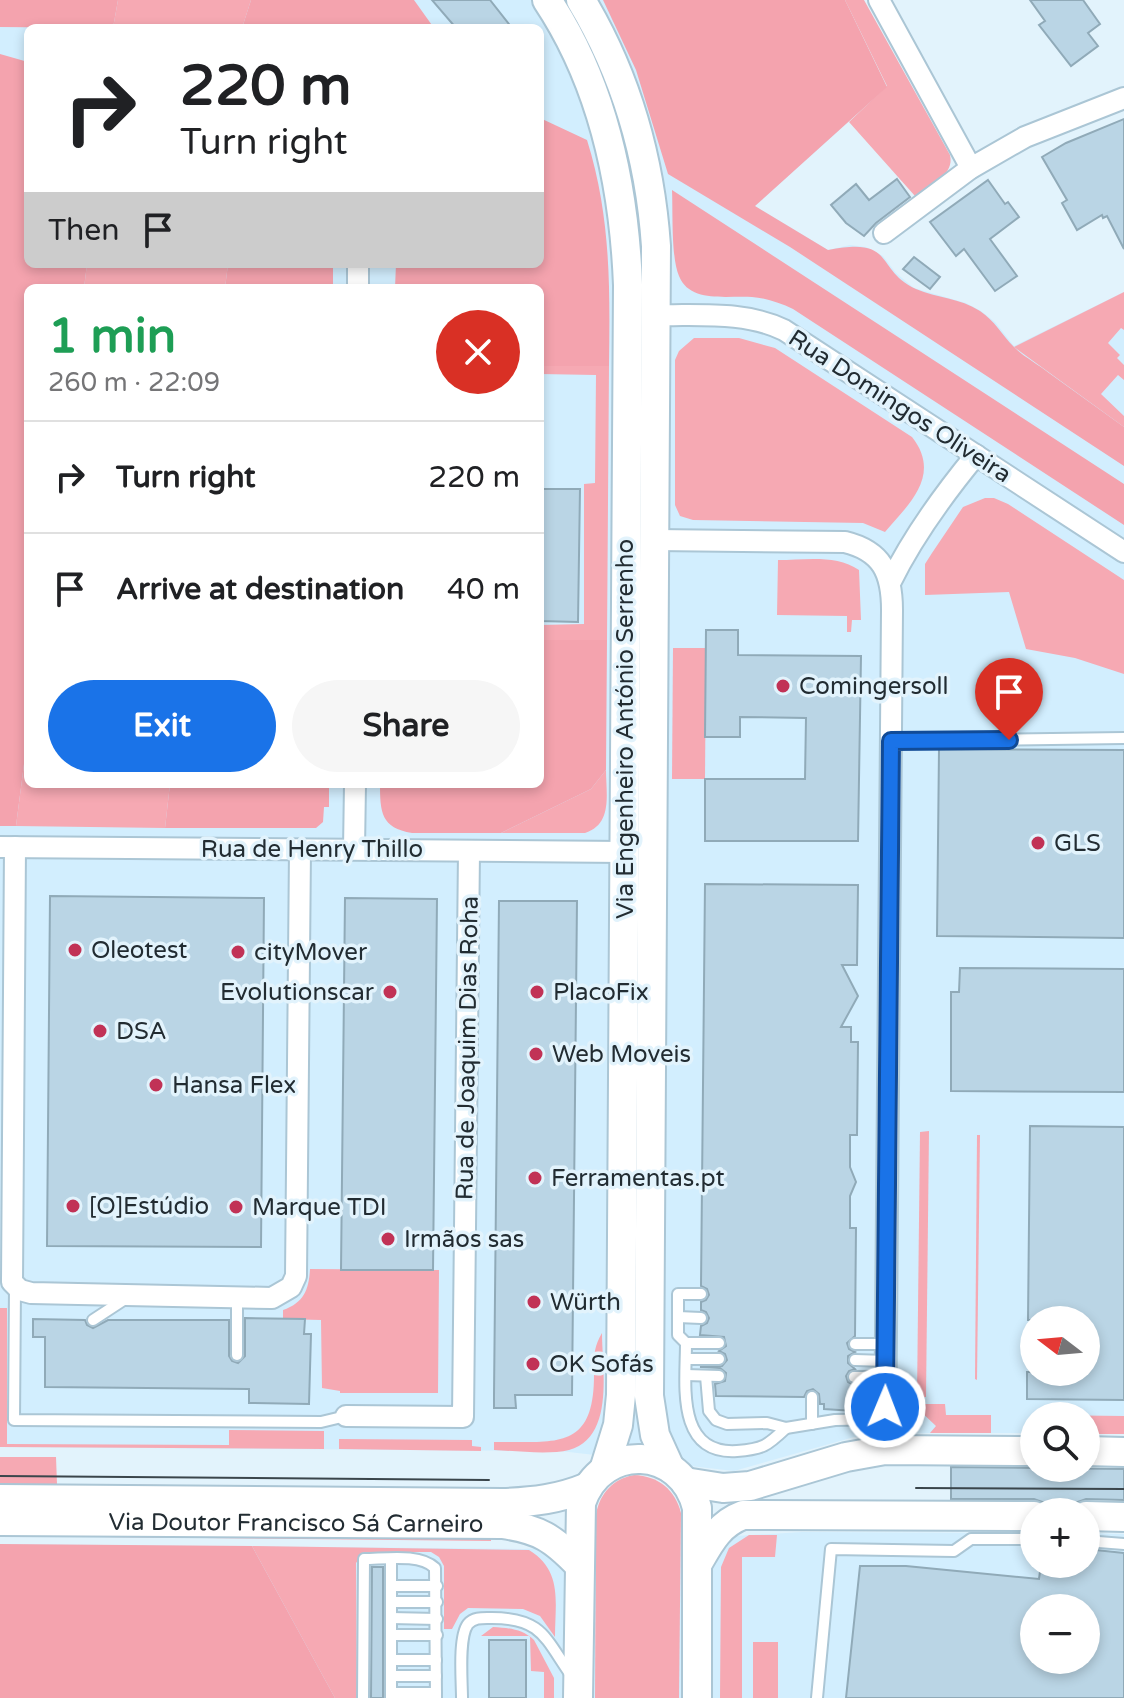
<!DOCTYPE html>
<meta charset="utf-8">
<style>
:root{--surface:#fff;--page:#f6f6f6;--text:#202124;--muted:#757577;--line:#e0e0e0;--accent:#1a73e8}
body{margin:0;font-family:"Varela Round",sans-serif;background:var(--page);color:var(--text);height:100vh;display:flex;flex-direction:column;font-size:30px;white-space:nowrap}
*{box-sizing:border-box;margin:0}
p{font-size:26px;color:var(--muted)}
.icon{flex:none;width:44px;height:44px;fill:none;stroke:currentColor;stroke-width:2;stroke-linecap:round;stroke-linejoin:round}
.map{position:relative;flex:1;overflow:hidden}
.sheet{position:absolute;left:24px;top:284px;width:520px;height:504px;display:flex;flex-direction:column;background:var(--surface);border-radius:12px;box-shadow:0 4px 12px #0003}
.sheet>*{flex:none}
.guide{position:absolute;left:24px;top:24px;width:520px;height:244px;border-radius:12px;box-shadow:0 4px 12px #0003;background:#fff;color:var(--text);overflow:hidden}
.needle{width:52px;rotate:286deg}
.controls{position:absolute;left:1020px;top:1306px;display:grid;gap:16px}
.controls a{display:grid;place-items:center;width:80px;height:80px;border-radius:50%;background:var(--surface);box-shadow:0 4px 12px #0003;font-size:40px}
.pin{position:absolute;display:grid;place-items:center;width:68px;height:68px;color:#fff;margin:-82px -34px;border-radius:50% 50% 50% 0;rotate:-45deg;box-shadow:0 0 8px #0007}
.pin .icon{rotate:45deg}
.me{position:absolute;width:88px;margin:-44px;rotate:1deg;stroke-linejoin:round;filter:drop-shadow(0 0 6px #0008)}
.turn{display:flex;align-items:center;gap:28px;height:168px;padding:0 24px;font-size:36px}
.turn .icon{width:104px;height:104px;stroke-width:2.5}
.turn b{display:block;font-size:56px;line-height:68px}
.then{display:flex;align-items:center;height:76px;padding:0 24px;background:#0003;gap:16px;font-size:30px}
.round{display:grid;place-items:center;flex:none;width:84px;height:84px;border-radius:42px;background:var(--page)}
.headline{display:flex;align-items:center;justify-content:space-between;height:136px;padding:0 24px}
h1{font-size:48px;font-weight:700;line-height:60px;color:#1e9e55}
.primary-button{display:flex;gap:16px;margin-top:auto;padding:16px 24px}
.primary-button a{flex:1;height:92px;border-radius:48px;background:var(--accent);color:#fff;font-size:32px;font-weight:700;line-height:92px;text-align:center}
.primary-button a+a{background:var(--page);color:var(--text)}
ul{padding:0;list-style:none}
li{display:flex;align-items:center;gap:24px;height:112px;padding:0 24px;border-top:2px solid var(--line)}
li div{flex:1}
li b{display:block;font-size:30px}
li em{font-style:normal}
.map>svg:first-child{display:block}
</style>
<div class="map">
<svg width="1124" height="1698" viewBox="0 0 1124 1698">
<rect width="100%" height="100%" fill="#e2f3fc"/>
<g fill="#d2eefe" fill-rule="evenodd">
<path d="M 0,0 L 845,0 L 887,87 L 755,206 L 828,250 L 850,245 L 866,247 L 883,256 L 896,273 L 914,288 L 966,303 L 981,311 L 995,322 L 1014,346 L 1124,292 L 1124,1434 L 1086,1434 L 1086,1416 L 1034,1416 L 1034,1433 L 930,1433 L 854,1437 L 734,1471 L 560,1451 L 0,1447 ZM 28,28 L 540,28 L 540,264 L 28,264 ZM 28,288 L 540,288 L 540,784 L 28,784 ZM 1034,1320 L 1086,1320 L 1086,1372 L 1034,1372 Z"/>
<path d="M 802,1532 L 1034,1533 L 1034,1564 L 1086,1564 L 1086,1533 L 1124,1534 L 1124,1698 L 0,1698 L 0,1544 L 524,1549 ZM 1034,1608 L 1086,1608 L 1086,1660 L 1034,1660 Z"/>
</g>
<g fill="#f6a9b3">
<polygon points="118,0 251,0 242,28 113,28"/>
<path d="M 845,0 L 864,0 L 950,155 C 955,175 930,185 915,196 L 849,122 L 887,86 Z"/>
<polygon points="87,264 228,264 225,288 84,288"/>
<polygon points="1124,292 1124,330 1121,328 1108,343 1120,355 1117,358 1124,365 1124,380 1118,375 1101,394 1124,416 1124,427 1014,347"/>
<path d="M 694,338 L 739,338 L 775,348 L 912,437 C 942,475 909,504 885,532 L 863,523 L 693,520 L 680,516 L 675,505 L 675,360 L 679,351 Z"/>
<polygon points="540,366 609,366 607,640 540,640 540,625 584,624 584,484 595,483 596,375 540,374"/>
<polygon points="985,498 994,498 1008,504 1124,580 1124,674 1075,658 1026,649 1009,592 925,595 925,564 932,553 963,507"/>
<path d="M 778,560 C 804,560 836,554 859,570 L 861,620 L 852,620 L 851,632 L 847,632 L 847,616 L 777,615 Z"/>
<polygon points="673,648 706,648 705,779 672,779"/>
<polygon points="28,733 28,784 170,784 165,828 16,826"/>
<path d="M 606,770 C 606,794 613,824 585,833 L 501,833 L 591,789 Z"/>
<polygon points="929,1131 926,1397 917,1397 920,1132"/>
<polygon points="977,1135 980,1135 977,1380 975,1379"/>
<path d="M 310,1269 L 439,1270 L 438,1393 L 340,1393 L 340,1391 L 322,1388 L 321,1320 L 283,1319 L 283,1310 C 304,1303 309,1289 310,1269 Z"/>
<polygon points="0,1308 7,1308 7,1444 229,1445 229,1430 321,1431 324,1431 324,1449 0,1447"/>
<path d="M 602,1333 C 602,1369 615,1437 569,1450 C 549,1455 516,1451 494,1450 L 494,1442 C 555,1441 594,1452 594,1375 C 594,1358 593,1348 602,1333 Z"/>
<polygon points="909,1404 945,1404 946,1415 991,1415 991,1433 930,1433 936,1426 917,1408 910,1414"/>
<polygon points="1041,1415 1124,1416 1124,1434 1086,1434 1086,1416"/>
<polygon points="339,1439 472,1440 472,1446 481,1447 481,1451 339,1449"/>
<polygon points="0,1457 56,1457 57,1484 494,1488 494,1492 0,1488"/>
<path d="M 634,1475 C 659,1476 675,1490 681,1513 L 679,1698 L 595,1698 L 596,1514 C 600,1493 613,1479 634,1475 Z"/>
<polygon points="0,1532 491,1536 491,1541 0,1536"/>
<polygon points="749,1535 777,1535 775,1557 742,1557 742,1698 720,1698 721,1567 729,1548"/>
<path d="M 252,1546 L 529,1550 C 563,1571 555,1602 555,1637 L 540,1616 L 523,1609 L 468,1608 L 460,1614 L 452,1629 L 444,1629 L 444,1566 L 439,1557 L 431,1552 L 364,1552 L 356,1563 L 357,1698 L 335,1698 Z"/>
<path d="M 493,1627 C 509,1628 522,1629 534,1640 L 554,1678 L 554,1698 L 544,1698 L 544,1672 L 531,1671 L 530,1636 L 481,1636 Z"/>
<rect x="753" y="1642" width="25" height="56"/>
</g>
<g fill="#f4a3ae">
<polygon points="0,0 118,0 113,28 0,27"/>
<polygon points="251,0 414,0 434,28 242,28"/>
<path d="M 603,0 L 845,0 L 887,87 L 755,206 L 828,250 C 897,236 874,270 916,289 C 937,298 960,298 980,311 C 995,321 1002,335 1014,347 C 1024,357 1038,364 1049,373 C 1074,391 1099,409 1124,427 L 1124,466 L 790,247 L 668,174 L 636,70 Z"/>
<polygon points="0,54 28,62 28,264 87,264 84,288 28,288 28,733 16,826 0,826"/>
<path d="M 540,118 L 587,140 C 611,217 610,287 609,366 L 540,366 L 540,288 L 395,288 L 396,264 L 540,264 Z"/>
<path d="M 672,190 L 1124,484 L 1124,525 L 793,309 C 780,303 766,298 752,297 C 729,295 690,304 679,276 C 671,258 673,212 672,190 Z"/>
<polygon points="228,264 333,264 333,288 225,288"/>
<path d="M 540,640 L 607,640 L 606,770 L 591,789 L 501,833 L 412,833 C 381,828 380,812 380,784 L 540,784 Z"/>
<polygon points="170,784 329,784 329,807 324,807 323,822 316,828 165,828"/>
<polygon points="0,1544 252,1546 335,1698 0,1698"/>
</g>
<g fill="#bad5e5" stroke="#90aab8" stroke-width="2" fill-rule="evenodd">
<polygon points="432,0 490,0 512,28 456,28"/>
<polygon points="1030,0 1083,0 1100,24 1088,33 1098,46 1071,66 1039,25 1045,21"/>
<polygon points="1124,119 1124,249 1107,216 1103,218 1102,215 1077,230 1062,203 1067,200 1042,157 1066,143"/>
<polygon points="897,179 910,197 876,223 864,236 846,223 831,205 856,184 869,200"/>
<polygon points="988,180 1005,204 1008,202 1019,217 990,239 1017,276 995,291 964,249 956,256 930,222"/>
<polygon points="914,257 940,277 930,289 903,269"/>
<polygon points="540,489 580,489 578,622 540,621"/>
<polygon points="706,630 738,630 738,655 861,656 858,841 705,841 705,779 805,779 806,718 740,717 740,737 705,737"/>
<polygon points="939,749 1124,750 1124,938 937,936"/>
<polygon points="705,884 858,885 857,965 842,965 858,996 841,1027 851,1027 851,1042 858,1042 857,1135 850,1135 850,1167 856,1182 850,1196 850,1228 856,1228 855,1336 847,1343 849,1349 855,1352 848,1356 848,1363 855,1369 849,1371 846,1376 848,1382 854,1385 854,1411 824,1409 824,1404 820,1404 819,1394 813,1389 807,1391 804,1397 716,1396 715,1384 725,1381 726,1373 720,1368 700,1367 722,1366 727,1360 725,1354 719,1351 726,1346 724,1337 700,1335 701,1326 707,1323 709,1318 706,1312 701,1310 701,1302 706,1300 709,1295 707,1289 701,1286"/>
<polygon points="50,896 264,898 261,1247 47,1246"/>
<polygon points="345,898 437,899 433,1270 341,1270"/>
<polygon points="499,901 577,901 572,1395 515,1395 516,1408 494,1408 494,1395"/>
<polygon points="960,968 1124,969 1124,1092 951,1091 951,992 959,992"/>
<polygon points="1030,1126 1124,1127 1124,1400 1027,1399 1027,1372 1086,1372 1086,1320 1028,1320"/>
<polygon points="245,1318 305,1319 304,1334 311,1334 309,1404 249,1403 249,1389 45,1387 45,1337 33,1337 33,1319 85,1320 87,1325 93,1328 108,1320 229,1320 229,1356 232,1361 238,1363 245,1356"/>
<polygon points="951,1467 1124,1469 1124,1500 1086,1499 1075,1503 1045,1503 1034,1499 951,1499"/>
<path d="M 1086,1549 L 1124,1553 L 1124,1698 L 846,1698 L 860,1566 L 906,1566 L 1039,1579 L 1041,1564 L 1086,1564 ZM 1034,1608 L 1086,1608 L 1086,1660 L 1034,1660 Z"/>
<polygon points="372,1567 383,1567 383,1698 371,1698"/>
<rect x="489" y="1640" width="37" height="58"/>
</g>
<g fill="none" stroke-linecap="round" stroke-linejoin="round">
<g stroke="#abc6d5" stroke-width="14">
<g id="lane">
<polyline points="891,741 1124,738"/>
<polyline points="15,1287 14,1420 321,1422 346,1416"/>
<path d="M 701,1294 L 678,1294 L 678,1335 L 686,1343 C 686,1383 675,1455 737,1451 C 763,1449 767,1446 786,1428"/>
<polyline points="678,1317 701,1318"/>
<polyline points="93,1320 125,1299"/>
<polyline points="686,1343 719,1343"/>
<polyline points="855,1344 887,1344"/>
<polyline points="237,1355 237,1297"/>
<polyline points="686,1359 719,1359"/>
<polyline points="855,1360 886,1361"/>
<polyline points="686,1375 719,1376"/>
<polyline points="706,1376 709,1411 716,1420 727,1424 767,1423 786,1428 835,1420 885,1419"/>
<polyline points="854,1377 886,1377"/>
<polyline points="812,1424 812,1397"/>
<polyline points="1086,1541 1124,1544"/>
<polyline points="391,1559 391,1698"/>
<polyline points="391,1586 437,1586"/>
<polyline points="391,1602 437,1602"/>
<polyline points="391,1618 437,1619"/>
<polyline points="391,1635 437,1635"/>
<polyline points="391,1660 436,1660"/>
<polyline points="391,1676 436,1676"/>
<polyline points="391,1693 436,1693"/>
<path d="M 363,1698 L 364,1559 C 384,1559 420,1553 435,1568 L 436,1698"/>
<path d="M 462,1698 C 462,1681 458,1637 468,1624 C 474,1617 483,1618 492,1618 C 542,1618 545,1638 571,1675"/>
<polyline points="817,1698 831,1549 954,1551 971,1539 1034,1539"/>
</g>
</g>
<g stroke="#abc6d5" stroke-width="24">
<g id="street">
<polyline points="879,0 971,168"/>
<polyline points="884,233 971,168 1025,137 1124,98"/>
<polyline points="358,288 358,264"/>
<path d="M 657,315 C 699,316 745,311 784,330 L 1124,552"/>
<path d="M 655,540 L 845,542 C 882,551 892,573 892,610 L 885,1450"/>
<path d="M 890,583 C 913,536 943,495 976,455"/>
<polyline points="0,847 624,852"/>
<polyline points="15,847 12,1282 20,1290 31,1293 272,1298 291,1287 296,1276 300,850"/>
<polyline points="354,849 355,784"/>
<polyline points="346,1416 463,1417 469,851"/>
</g>
</g>
<g stroke="#abc6d5" stroke-width="32">
<g id="secondary">
<path d="M 547,0 C 603,84 624,185 628,285 L 621,1395 L 618,1425 L 604,1470"/>
<path d="M 581,0 C 626,75 650,159 656,246 L 649,1396 L 655,1435 L 670,1468"/>
<polyline points="1086,1451 1124,1452"/>
<polyline points="685,1482 723,1488 750,1486 846,1457 885,1450 1034,1451"/>
<path d="M 0,1499 L 502,1503 C 534,1502 559,1499 588,1487"/>
<polyline points="1086,1516 1124,1517"/>
<path id="s1" d="M 0,1521 L 502,1524 C 539,1529 553,1538 579,1565"/>
<path d="M 698,1563 C 710,1542 719,1524 743,1515 L 1034,1516"/>
<path d="M 578,1698 L 581,1503 C 601,1442 682,1445 697,1508 L 697,1698"/>
</g>
</g>
<use href="#lane" stroke="#fff" stroke-width="10"/>
<use href="#street" stroke="#fff" stroke-width="20"/>
<use href="#secondary" stroke="#fff" stroke-width="28"/>
<g stroke="#3a454b" stroke-width="2">
<polyline points="0,1476 489,1480"/>
<polyline points="916,1488 1124,1489"/>
</g>
</g>
<g fill="none" stroke-linecap="round" stroke-linejoin="round">
<g stroke="#114b97" stroke-width="20">
<polyline id="route" points="885,1407 891,741 1009,740"/>
</g>
<use href="#route" stroke="#1a73e8" stroke-width="14"/>
</g>
<g fill="#c13256" stroke="#e2f3fc" stroke-width="3">
<circle cx="783" cy="686" r="8"/>
<circle cx="1038" cy="843" r="8"/>
<circle cx="75" cy="950" r="8"/>
<circle cx="238" cy="952" r="8"/>
<circle cx="390" cy="992" r="8"/>
<circle cx="537" cy="992" r="8"/>
<circle cx="100" cy="1031" r="8"/>
<circle cx="536" cy="1054" r="8"/>
<circle cx="156" cy="1085" r="8"/>
<circle cx="535" cy="1178" r="8"/>
<circle cx="73" cy="1206" r="8"/>
<circle cx="236" cy="1207" r="8"/>
<circle cx="388" cy="1239" r="8"/>
<circle cx="534" cy="1302" r="8"/>
<circle cx="533" cy="1364" r="8"/>
</g>
<g text-anchor="middle" stroke-width="7" stroke-linejoin="round" paint-order="stroke">
<g font-size="24" fill="#222c32" stroke="#e2f3fc">
<text transform="translate(900 406) rotate(33)" y="8">Rua Domingos Oliveira</text>
<text transform="translate(625 729) rotate(-90)" y="8">Via Engenheiro António Serrenho</text>
<text x="312" y="857">Rua de Henry Thillo</text>
<text transform="translate(467 1048) rotate(-89)" y="8">Rua de Joaquim Dias Roha</text>
<text dy="8" stroke="none"><textPath href="#s1" startOffset="296">Via Doutor Francisco Sá Carneiro</textPath></text>
</g>
<g font-size="24" fill="#222c32" stroke="#e2f3fc" text-anchor="start">
<text x="799" y="694">Comingersoll</text>
<text x="1054" y="851">GLS</text>
<text x="91" y="958">Oleotest</text>
<text x="254" y="960">cityMover</text>
<text x="374" y="1000" text-anchor="end">Evolutionscar</text>
<text x="553" y="1000">PlacoFix</text>
<text x="116" y="1039">DSA</text>
<text x="552" y="1062">Web Moveis</text>
<text x="172" y="1093">Hansa Flex</text>
<text x="551" y="1186">Ferramentas.pt</text>
<text x="89" y="1214">[O]Estúdio</text>
<text x="252" y="1215">Marque TDI</text>
<text x="404" y="1247">Irmãos sas</text>
<text x="550" y="1310">Würth</text>
<text x="549" y="1372">OK Sofás</text>
</g>
</g>
</svg>
<div class="controls">
<a><svg class="needle" viewBox="-14 -14 28 28"><path d="M0-13l5 13h-10z" fill="#e53935"/><path d="M0 13l5-13h-10z" fill="#757577"/></svg></a>
<a><svg class="icon" aria-label="search" viewBox="0 0 24 24"><circle cx="10" cy="10" r="6"/><path d="M15 15l6 6"/></svg></a>
<a>+</a>
<a>−</a>
</div>
<div class="pin" style="left:1009px;top:740px;background:#d93025"><svg class="icon" aria-label="arrive" viewBox="0 0 24 24"><path d="M6 21V4h12l-3 4 3 4H6"/></svg></div>
<svg class="me" style="left:885px;top:1407px" viewBox="-20 -20 40 40"><circle r="17" fill="#1a73e8" stroke="#fff" stroke-width="3"/><path d="M0-11L8 9 0 5-8 9z" fill="#fff"/></svg>
<div class="guide">
<div class="turn"><svg class="icon" aria-label="right" viewBox="0 0 24 24"><path d="M7 20v-9h11M14 6l5 5-5 5"/></svg><div><b>220 m</b>Turn right</div></div>
<div class="then">Then<svg class="icon" aria-label="arrive" viewBox="0 0 24 24"><path d="M6 21V4h12l-3 4 3 4H6"/></svg></div>
</div>
<section class="sheet">
<div class="headline"><div><h1>1 min</h1><p>260 m · 22:09</p></div><a class="round" style="background:#d93025;color:#fff"><svg class="icon" aria-label="close" viewBox="0 0 24 24"><path d="M6 6l12 12M18 6L6 18"/></svg></a></div>
<ul>
<li><svg class="icon" aria-label="right" viewBox="0 0 24 24"><path d="M7 20v-9h11M14 6l5 5-5 5"/></svg><div><b>Turn right</b></div><em>220 m</em></li>
<li><svg class="icon" aria-label="arrive" viewBox="0 0 24 24"><path d="M6 21V4h12l-3 4 3 4H6"/></svg><div><b>Arrive at destination</b></div><em>40 m</em></li>
</ul>
<div class="primary-button"><a>Exit</a><a>Share</a></div>
</section>
</div>
